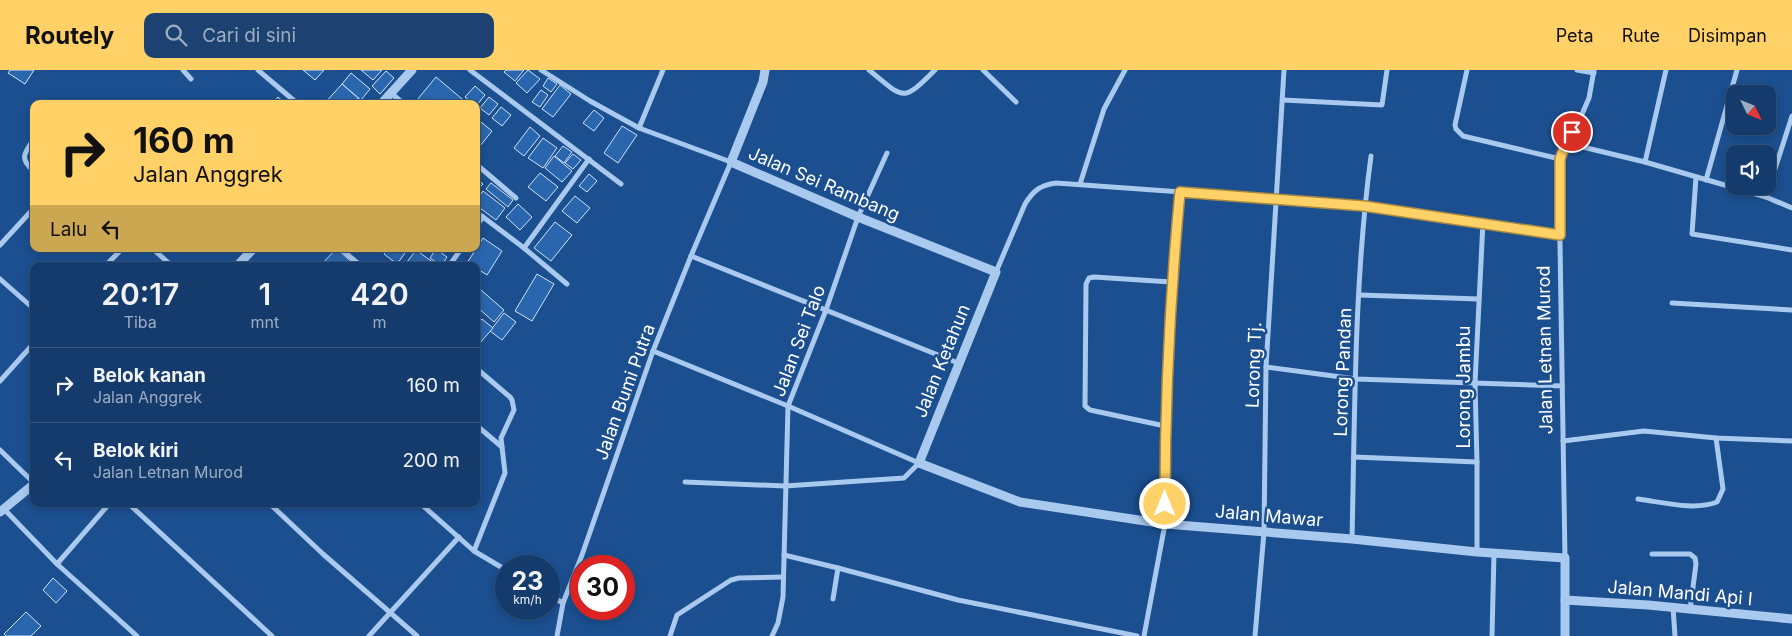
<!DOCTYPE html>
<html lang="id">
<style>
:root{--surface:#143b6b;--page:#1d4271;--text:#f1f3f6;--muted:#9dadc1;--line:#33557e;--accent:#ffd166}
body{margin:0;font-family:Inter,sans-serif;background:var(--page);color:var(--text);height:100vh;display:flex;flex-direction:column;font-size:19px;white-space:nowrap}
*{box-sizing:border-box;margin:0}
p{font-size:16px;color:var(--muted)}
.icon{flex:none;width:28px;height:28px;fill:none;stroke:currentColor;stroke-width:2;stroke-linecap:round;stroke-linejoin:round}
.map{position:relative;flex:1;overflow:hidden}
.details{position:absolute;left:30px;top:192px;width:450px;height:245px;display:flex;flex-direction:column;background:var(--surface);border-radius:10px;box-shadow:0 2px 8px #0003,0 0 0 1px var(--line)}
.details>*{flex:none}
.top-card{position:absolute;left:30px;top:30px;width:450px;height:152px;border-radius:10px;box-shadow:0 2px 8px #0003,0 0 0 1px var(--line);background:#ffd166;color:#111;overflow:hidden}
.needle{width:32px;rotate:133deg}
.buttons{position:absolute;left:1726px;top:15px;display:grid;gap:10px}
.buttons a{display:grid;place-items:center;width:50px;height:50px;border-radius:10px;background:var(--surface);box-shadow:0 2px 8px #0003,0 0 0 1px var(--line);font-size:25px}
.speed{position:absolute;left:495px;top:485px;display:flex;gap:10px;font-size:25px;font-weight:700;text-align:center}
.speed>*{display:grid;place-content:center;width:65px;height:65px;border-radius:50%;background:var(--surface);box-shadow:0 2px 8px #0003,0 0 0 1px var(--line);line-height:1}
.speed small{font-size:12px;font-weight:400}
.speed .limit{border:8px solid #d22;background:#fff;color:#111}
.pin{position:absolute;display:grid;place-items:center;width:42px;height:42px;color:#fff;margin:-21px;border:2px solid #fff;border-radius:50%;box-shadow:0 1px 5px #0007}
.me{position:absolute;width:55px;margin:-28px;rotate:0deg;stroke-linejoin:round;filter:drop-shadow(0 0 4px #0008)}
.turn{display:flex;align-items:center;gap:18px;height:105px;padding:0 20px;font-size:22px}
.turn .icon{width:65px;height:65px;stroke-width:2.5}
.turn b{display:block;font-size:35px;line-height:42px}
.then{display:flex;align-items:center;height:48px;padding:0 20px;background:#0003;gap:10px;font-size:19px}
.eta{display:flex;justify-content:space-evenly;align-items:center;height:85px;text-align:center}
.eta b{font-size:30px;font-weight:600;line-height:35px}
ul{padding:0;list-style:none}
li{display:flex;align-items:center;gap:15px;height:75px;padding:0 20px;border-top:1px solid var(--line)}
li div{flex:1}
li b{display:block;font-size:19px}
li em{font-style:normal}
header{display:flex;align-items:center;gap:30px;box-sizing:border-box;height:70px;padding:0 25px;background:var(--accent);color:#111}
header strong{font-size:24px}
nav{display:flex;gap:28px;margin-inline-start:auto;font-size:18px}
.search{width:350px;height:45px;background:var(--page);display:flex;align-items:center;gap:12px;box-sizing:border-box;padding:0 18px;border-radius:10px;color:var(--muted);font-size:19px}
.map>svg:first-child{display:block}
</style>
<header>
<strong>Routely</strong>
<div class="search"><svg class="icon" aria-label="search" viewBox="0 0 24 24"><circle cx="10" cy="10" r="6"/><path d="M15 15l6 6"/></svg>Cari di sini</div>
<nav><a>Peta</a><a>Rute</a><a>Disimpan</a></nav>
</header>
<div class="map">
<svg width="1792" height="566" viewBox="0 0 1792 566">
<rect width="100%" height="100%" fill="#1b4f8f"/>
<g fill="#2a66ad" stroke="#cfe3fa">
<polygon points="10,0 34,0 25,14 8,3"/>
<polygon points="303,0 324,0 315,10"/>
<polygon points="361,0 382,0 373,10"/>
<polygon points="506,0 524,0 515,11 504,2"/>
<polygon points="528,0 540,9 527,23 516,13"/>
<polygon points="386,1 394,8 380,24 372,16"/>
<polygon points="351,3 370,19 361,30 342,14"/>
<polygon points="436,7 468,34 421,34 417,30"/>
<polygon points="548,8 557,14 551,22 543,16"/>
<polygon points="342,14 358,28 353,34 324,34"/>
<polygon points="560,15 571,24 553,47 542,39"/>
<polygon points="475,16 485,25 476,36 476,34 474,34 465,27"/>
<polygon points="541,20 548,25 540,37 532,32"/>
<polygon points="278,27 286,34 272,34"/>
<polygon points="489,27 498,34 489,45 480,38"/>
<polygon points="501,37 511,45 502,56 492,48"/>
<polygon points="594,40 604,48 594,61 583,53"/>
<polygon points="476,48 492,61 476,81"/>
<polygon points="622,56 637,65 618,93 604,83"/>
<polygon points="530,57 540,66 524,86 514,78"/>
<polygon points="543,68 557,78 543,98 528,88"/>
<polygon points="563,76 572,82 564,93 555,86"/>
<polygon points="573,84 581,90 573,99 565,93"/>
<polygon points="554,86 572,101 562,112 545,98"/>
<polygon points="476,101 481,105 477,109 483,114 476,121"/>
<polygon points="540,103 558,117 546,131 528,117"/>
<polygon points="589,104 597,111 587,122 579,116"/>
<polygon points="491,113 513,130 508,137 486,119"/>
<polygon points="483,121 505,138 496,150 476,135 476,130"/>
<polygon points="575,126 590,138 577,153 562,141"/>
<polygon points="518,134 532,147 520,160 506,147"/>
<polygon points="555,152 572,165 551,191 534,178"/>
<polygon points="483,168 502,181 487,205 476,198 476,196 467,193"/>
<polygon points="336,179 337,179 356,196 320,196"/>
<polygon points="387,179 408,179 397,194 384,184"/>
<polygon points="436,179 447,187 441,196 430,188"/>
<polygon points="416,180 434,193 432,196 404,196"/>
<polygon points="537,204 554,214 532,251 515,241"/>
<polygon points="481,220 504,240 494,252 476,236 476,225"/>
<polygon points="504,243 516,252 502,270 490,261"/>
<polygon points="482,249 493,258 479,274 476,272 476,256"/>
<polygon points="53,508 67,521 56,533 43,520"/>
<polygon points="26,542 41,556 31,566 6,566 4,564"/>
</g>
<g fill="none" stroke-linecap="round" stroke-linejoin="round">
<g stroke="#a9c9ee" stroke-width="5">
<polyline points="183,0 191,9"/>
<polyline points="258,0 298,34"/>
<polyline points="470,0 621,114"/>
<polyline points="541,0 590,31 639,58 731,92 691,186 653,281 582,485 563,533 557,566"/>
<path d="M 869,0 C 904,28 901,34 935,0"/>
<polyline points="983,0 1016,32"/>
<polyline points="1467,0 1455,55 1456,59 1463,66 1560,89"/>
<polyline points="1577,0 1594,3"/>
<polyline points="391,23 404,34"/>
<polyline points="1283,30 1382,35 1387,0"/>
<polyline points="639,58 663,0"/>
<path d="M 34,69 C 24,83 19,89 34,101"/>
<polyline points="1566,73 1645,92 1766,127 1792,138"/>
<polyline points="1645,92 1666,0"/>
<polyline points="476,94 516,128"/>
<polyline points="1696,107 1692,164 1792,180"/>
<polyline points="1706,110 1737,0"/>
<polyline points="1080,114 1104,39 1125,0"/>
<polyline points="1766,127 1792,46"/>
<polyline points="476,142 483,147 476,156"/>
<polyline points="483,147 524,178 567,214"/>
<polyline points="0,175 34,138"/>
<polyline points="524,178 589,89"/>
<polyline points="153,179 172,196"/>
<polyline points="341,179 361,196"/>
<polyline points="691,186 958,293"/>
<polyline points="105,196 122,179"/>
<polyline points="449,196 461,179"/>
<path d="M 996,202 L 1025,134 C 1033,121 1040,115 1056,113 L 1364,135 L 1560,165"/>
<polyline points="0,209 34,239"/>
<polyline points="1360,225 1479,229"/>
<polyline points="1672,233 1792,240"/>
<polyline points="653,281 788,336 919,393 904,408 785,416 685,412"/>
<polyline points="1266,297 1356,309 1562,316"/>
<polyline points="0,311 34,273"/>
<polyline points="476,355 502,377"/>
<polyline points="1165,356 1090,340 1085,336 1086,214 1089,208 1094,207 1171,212"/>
<polyline points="1563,371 1644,361 1716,368 1792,371"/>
<polyline points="0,380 34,413"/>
<polyline points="1354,387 1477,392"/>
<path d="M 1638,429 C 1662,432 1694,441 1717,432 L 1723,419 L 1716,368"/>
<polyline points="129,434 272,566"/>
<polyline points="270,434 323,484 417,566"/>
<polyline points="421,434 474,481 506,500"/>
<polyline points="4,439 57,494 137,566"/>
<path d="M 1352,469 C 1355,342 1354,212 1371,86"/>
<polyline points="474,481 505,403 501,368 514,340 512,330 510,327 476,298"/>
<polyline points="1477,482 1477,392 1475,313 1483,152"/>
<polyline points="1652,484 1690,484 1695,488 1696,494 1690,540"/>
<polyline points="784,485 838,498 958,530 1137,566"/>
<polyline points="1565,488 1559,111 1560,89 1566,73 1579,51 1589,28 1594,0"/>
<polyline points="57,494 109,434"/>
<polyline points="549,525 563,533"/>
<polyline points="833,529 838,498"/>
<polyline points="1673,537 1675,566"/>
<polyline points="369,566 459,467"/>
<polyline points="670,566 677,545 731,510 739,508 783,507"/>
<polyline points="772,566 778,553 783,527 788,336 826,240 858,147 887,83"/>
<polyline points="1144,566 1165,454 1165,356 1171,212 1180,122"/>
<polyline points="1255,566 1264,462 1266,297 1284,0"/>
<polyline points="1492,566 1494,483"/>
</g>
<g stroke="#a9c9ee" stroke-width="9">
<polyline points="765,0 763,12 731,92 858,147 996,202 919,393 1020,432 1165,454 1352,469 1477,482 1565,488 1565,566"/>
<polyline points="381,34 412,0"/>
<polyline points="237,196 253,179"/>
<polyline points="0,442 34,414"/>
<polyline points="1565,530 1648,535 1792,549"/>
</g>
</g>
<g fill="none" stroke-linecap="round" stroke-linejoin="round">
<g stroke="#a68842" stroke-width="12">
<path id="route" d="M 1165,434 C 1165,329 1170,226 1180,122 L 1364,136 L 1560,165 L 1560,89 L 1566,73 L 1572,62"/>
</g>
<use href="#route" stroke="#ffd166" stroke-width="9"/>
</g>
<g text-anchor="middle" stroke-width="5" stroke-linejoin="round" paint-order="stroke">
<g font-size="18" fill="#fff" stroke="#1b4f8f">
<text transform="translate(824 114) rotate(23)" y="6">Jalan Sei Rambang</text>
<text transform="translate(799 271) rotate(-69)" y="6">Jalan Sei Talo</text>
<text transform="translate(1545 280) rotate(-91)" y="6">Jalan Letnan Murod</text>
<text transform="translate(942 291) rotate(-68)" y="6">Jalan Ketahun</text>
<text transform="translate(1254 295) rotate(-88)" y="6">Lorong Tj.</text>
<text transform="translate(1343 302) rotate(-88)" y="6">Lorong Pandan</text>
<text transform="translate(1464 317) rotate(-90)" y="6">Lorong Jambu</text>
<text transform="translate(625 322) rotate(-70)" y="6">Jalan Bumi Putra</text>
<text transform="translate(1269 446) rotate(5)" y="6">Jalan Mawar</text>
<text transform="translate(1680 523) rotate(5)" y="6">Jalan Mandi Api I</text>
</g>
</g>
</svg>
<div class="buttons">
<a><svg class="needle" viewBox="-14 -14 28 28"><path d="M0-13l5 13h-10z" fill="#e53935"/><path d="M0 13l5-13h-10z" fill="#9dadc1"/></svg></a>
<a><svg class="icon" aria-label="sound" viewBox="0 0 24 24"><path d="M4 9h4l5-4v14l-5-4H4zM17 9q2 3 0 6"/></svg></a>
</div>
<div class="speed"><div>23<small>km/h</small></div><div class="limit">30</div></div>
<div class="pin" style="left:1572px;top:62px;background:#d93025"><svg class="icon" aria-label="arrive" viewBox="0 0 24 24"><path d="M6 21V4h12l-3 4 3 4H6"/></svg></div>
<svg class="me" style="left:1165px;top:434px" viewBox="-20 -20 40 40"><circle r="17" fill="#ffd166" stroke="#fff" stroke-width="3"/><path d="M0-11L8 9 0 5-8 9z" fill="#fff"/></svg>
<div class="top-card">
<div class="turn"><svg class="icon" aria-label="right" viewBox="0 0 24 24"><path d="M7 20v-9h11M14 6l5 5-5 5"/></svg><div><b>160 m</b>Jalan Anggrek</div></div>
<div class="then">Lalu<svg class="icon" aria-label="left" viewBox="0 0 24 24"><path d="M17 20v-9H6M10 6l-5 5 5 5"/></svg></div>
</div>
<section class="details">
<div class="eta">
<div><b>20:17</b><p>Tiba</p></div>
<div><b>1</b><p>mnt</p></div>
<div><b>420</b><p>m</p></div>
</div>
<ul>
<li><svg class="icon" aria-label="right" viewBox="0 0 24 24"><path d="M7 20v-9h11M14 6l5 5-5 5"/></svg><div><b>Belok kanan</b><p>Jalan Anggrek</p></div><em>160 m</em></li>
<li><svg class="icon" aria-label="left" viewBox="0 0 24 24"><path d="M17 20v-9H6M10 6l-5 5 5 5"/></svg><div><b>Belok kiri</b><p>Jalan Letnan Murod</p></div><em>200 m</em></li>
</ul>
</section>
</div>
